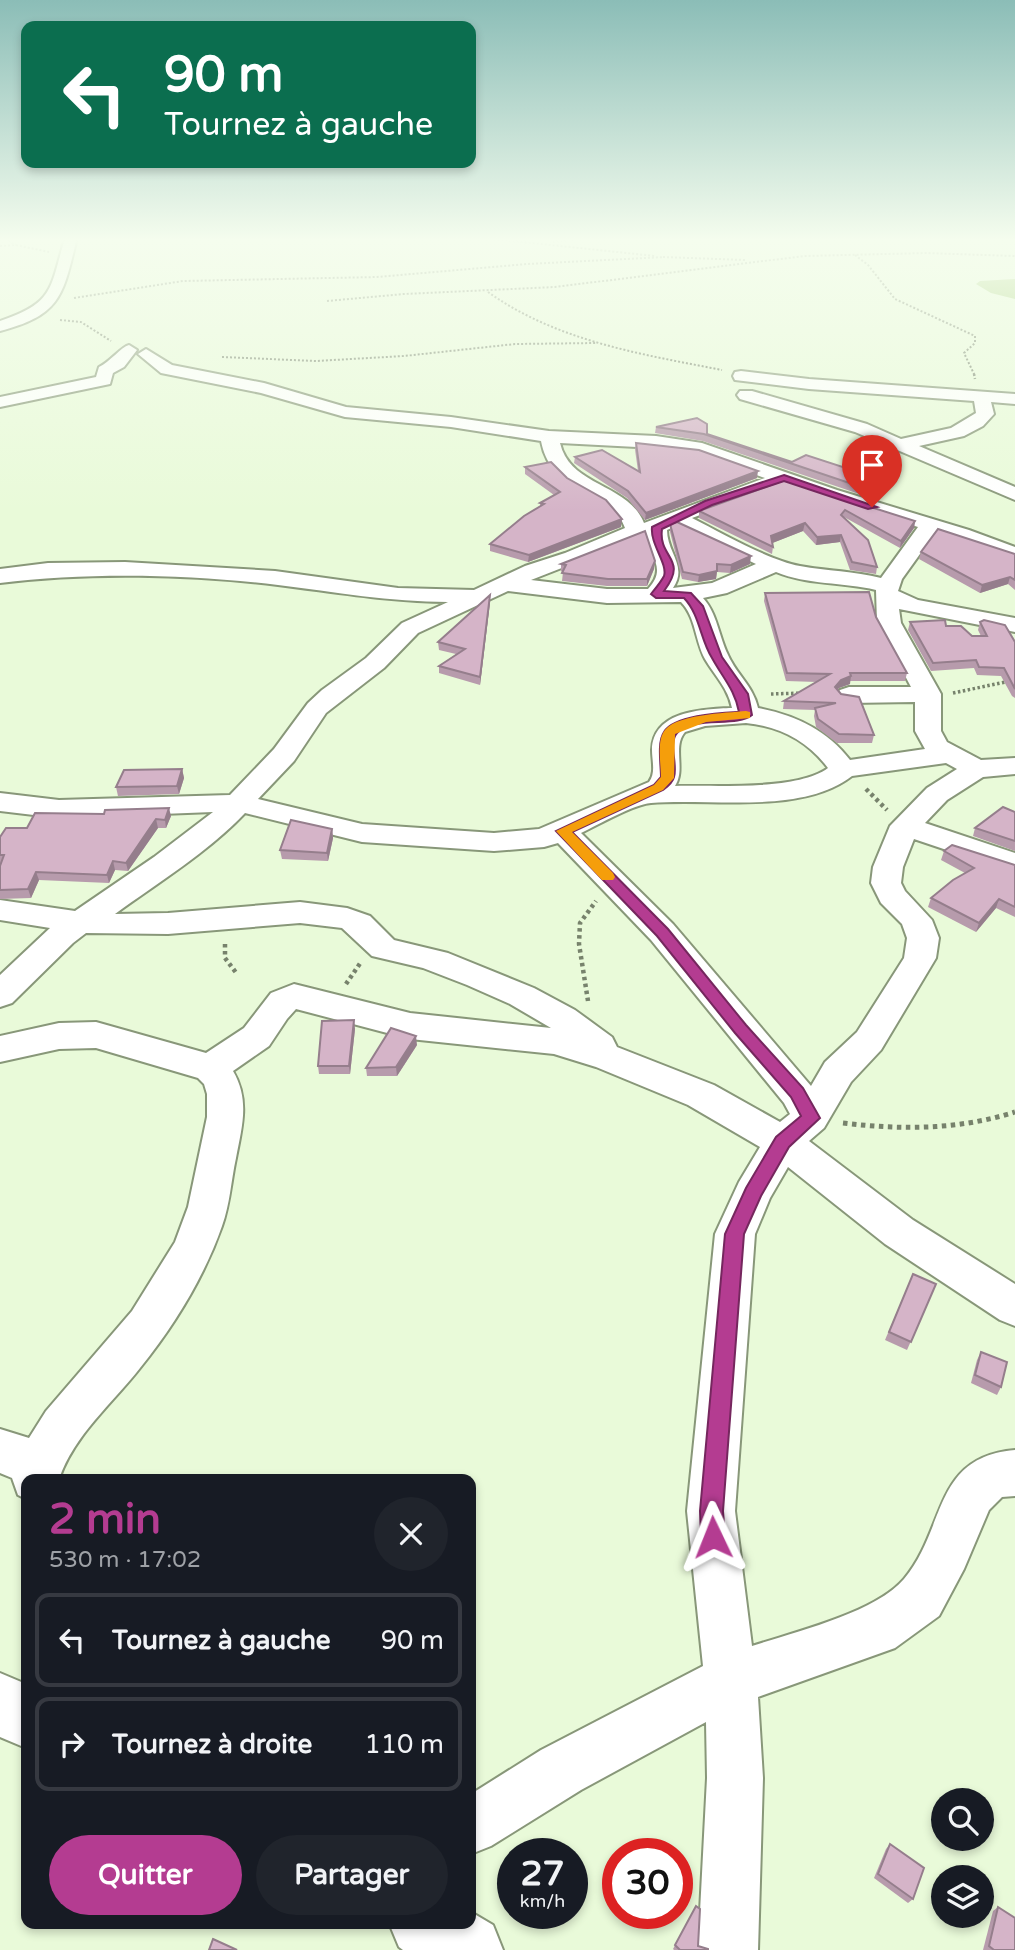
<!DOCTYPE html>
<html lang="fr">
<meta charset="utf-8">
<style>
:root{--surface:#171b24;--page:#20242c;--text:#f1f3f6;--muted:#9ea1a6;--line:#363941;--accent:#b43c91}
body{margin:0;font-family:"Varela Round",sans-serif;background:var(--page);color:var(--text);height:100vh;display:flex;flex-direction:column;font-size:26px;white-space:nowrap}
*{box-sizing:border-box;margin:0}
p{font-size:23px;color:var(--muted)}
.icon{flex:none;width:38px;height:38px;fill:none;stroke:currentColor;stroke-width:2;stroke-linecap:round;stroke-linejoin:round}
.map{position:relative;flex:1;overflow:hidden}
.sheet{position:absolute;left:21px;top:1474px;width:455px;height:455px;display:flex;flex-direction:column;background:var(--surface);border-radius:14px;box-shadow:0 4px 10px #0003}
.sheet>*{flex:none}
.top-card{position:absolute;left:21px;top:21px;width:455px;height:147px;border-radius:14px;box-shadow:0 4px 10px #0003;background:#0b6e4f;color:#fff;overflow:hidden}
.tools{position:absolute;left:931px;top:1788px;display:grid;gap:14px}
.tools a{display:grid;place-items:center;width:63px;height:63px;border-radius:50%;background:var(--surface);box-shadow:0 4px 10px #0003;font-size:35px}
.speed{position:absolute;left:497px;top:1838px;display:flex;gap:14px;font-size:35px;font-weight:700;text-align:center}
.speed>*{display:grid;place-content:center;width:91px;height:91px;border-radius:50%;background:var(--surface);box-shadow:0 4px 10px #0003;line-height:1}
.speed small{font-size:18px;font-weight:400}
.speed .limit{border:10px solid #d22;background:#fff;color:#111}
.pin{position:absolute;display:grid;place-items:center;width:60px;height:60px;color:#fff;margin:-72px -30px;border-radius:50% 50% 50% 0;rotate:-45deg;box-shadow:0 0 7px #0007}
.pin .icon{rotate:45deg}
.me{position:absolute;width:77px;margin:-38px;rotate:358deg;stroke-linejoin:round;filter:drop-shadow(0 0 5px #0008)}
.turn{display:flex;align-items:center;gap:24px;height:147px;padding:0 28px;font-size:32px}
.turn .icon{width:91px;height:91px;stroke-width:2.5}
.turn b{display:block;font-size:49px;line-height:60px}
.round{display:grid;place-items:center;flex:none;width:74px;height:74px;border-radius:37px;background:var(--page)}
.head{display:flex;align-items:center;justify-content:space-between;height:119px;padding:0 28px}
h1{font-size:42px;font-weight:700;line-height:52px;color:var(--accent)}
.action{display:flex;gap:14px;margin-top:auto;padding:14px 28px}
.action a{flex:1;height:80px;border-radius:42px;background:var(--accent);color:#fff;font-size:28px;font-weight:700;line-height:80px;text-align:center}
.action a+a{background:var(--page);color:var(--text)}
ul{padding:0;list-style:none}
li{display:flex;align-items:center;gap:21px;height:94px;margin:0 14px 10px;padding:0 14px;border:4px solid var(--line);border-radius:14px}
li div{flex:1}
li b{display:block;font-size:26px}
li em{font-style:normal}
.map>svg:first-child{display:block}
</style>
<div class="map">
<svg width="1015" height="1950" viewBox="0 0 1015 1950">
<rect width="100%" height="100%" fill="#e9fad9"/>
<polygon fill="#a0ca6e" points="1015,279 1015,299 991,293 976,284 980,281"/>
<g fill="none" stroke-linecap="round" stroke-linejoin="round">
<g stroke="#889779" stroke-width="4">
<g id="minor">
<path d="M 65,238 L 77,238 C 63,294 62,315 0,331 L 0,321 C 55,303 50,288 65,238 Z"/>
<path d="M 129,345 L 137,350 L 124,367 L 113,373 L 110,384 L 0,407 L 0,397 L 96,377 L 99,367 C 110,362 121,347 129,345 Z"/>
<path d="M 146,349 L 172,365 L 264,383 L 346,407 L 451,417 L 549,431 L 656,436 L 702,443 L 837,490 L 969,530 L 1015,547 L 1015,561 L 935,533 L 902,579 L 898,591 L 918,600 L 1015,618 L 1015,632 L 899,609 L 901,623 L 941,694 L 941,731 L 947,742 L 981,760 L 1015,758 L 1015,774 L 983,777 L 947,800 L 925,823 L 1015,853 L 1015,873 L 914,839 L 903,867 L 901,883 L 905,891 L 932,920 L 939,938 L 936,958 L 881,1050 L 851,1082 L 824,1128 L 809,1141 L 913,1220 L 1015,1284 L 1015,1326 L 1000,1320 L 885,1244 L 788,1167 L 770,1198 L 755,1234 L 735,1511 L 752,1646 C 794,1632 875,1613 904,1579 C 947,1528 932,1457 1015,1450 L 1015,1496 L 1002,1497 L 989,1510 L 964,1569 L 939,1616 L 895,1648 L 758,1697 L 763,1778 L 758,1950 L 698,1950 L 707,1778 L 706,1722 L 581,1790 L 491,1846 L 471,1854 L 471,1794 L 541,1750 L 703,1666 L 687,1511 L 715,1234 L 739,1182 L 760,1147 L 688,1105 L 596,1067 L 554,1054 L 410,1039 L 296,1009 L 287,1019 L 269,1046 L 233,1071 C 250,1100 242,1127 236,1158 C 231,1181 230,1204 222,1226 C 204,1277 174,1326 140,1368 C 112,1404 74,1435 59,1479 L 26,1479 L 26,1499 L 18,1495 L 12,1478 L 0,1473 L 0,1429 L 29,1438 L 46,1411 L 132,1311 L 175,1242 L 188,1207 L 207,1117 L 207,1094 L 204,1084 L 198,1078 L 96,1048 L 59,1049 L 0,1062 L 0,1036 L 59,1023 L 96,1022 L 206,1053 L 244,1028 L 271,993 L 294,984 L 410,1013 L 551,1028 L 510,1004 L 467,985 L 423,968 L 372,956 L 342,928 L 300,923 L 168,934 L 86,933 L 73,943 L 12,1003 L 0,1007 L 0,975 L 50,928 L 0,920 L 0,900 L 75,911 L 154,857 L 213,812 L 59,818 L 0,811 L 0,793 L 59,800 L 230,795 L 274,749 L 308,703 L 322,690 L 366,658 L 402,623 L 448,602 C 390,602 335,592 278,585 C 189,574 88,572 0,583 L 0,569 L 48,563 L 125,562 L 275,571 L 398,588 L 474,590 L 525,566 L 565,553 L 625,528 C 610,486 552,498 541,441 L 451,427 L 345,417 L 261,393 L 161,373 L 138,354 ZM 560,443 L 656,448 L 699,454 L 765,478 L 644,523 C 628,483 570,487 560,443 ZM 784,484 L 918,527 L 881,578 C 854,571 827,571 800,566 C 768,560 722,533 692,518 ZM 676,526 L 756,564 L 712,583 L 673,588 C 688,566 667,553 667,530 ZM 646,535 C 649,558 668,567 648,589 L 607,589 L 531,580 ZM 776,572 C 807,585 843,582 876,590 L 877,623 L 911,687 L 849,687 L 840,690 L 836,695 L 840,700 L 849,703 L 915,702 L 915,731 L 925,749 L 850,760 C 827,730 795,715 758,708 C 753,686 737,675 728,655 C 719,637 717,613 703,598 L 727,593 ZM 508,591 L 607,603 L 681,602 C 696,617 695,641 705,659 C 715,676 728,688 732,708 C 702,709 653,711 652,750 C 652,761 656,773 649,782 L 539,829 L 494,833 L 362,824 L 258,799 L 294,761 L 326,713 L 384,668 L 418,633 ZM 746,723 C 779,726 808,741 828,768 C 797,791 714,785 675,786 C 686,769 672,747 685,732 L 705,726 ZM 946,763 L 957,769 L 927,788 L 890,826 L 873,867 L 871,883 L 881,903 L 902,924 L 907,938 L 904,958 L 857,1032 L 825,1062 L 811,1086 L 673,924 L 581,833 C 600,824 632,805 651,803 C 712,798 802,815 852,776 ZM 245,813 L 362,842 L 494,851 L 544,847 L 558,843 L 651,940 L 784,1103 L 790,1114 L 780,1122 L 714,1085 L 617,1047 L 612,1037 L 575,1010 L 534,988 L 448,953 L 394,940 L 370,916 L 347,908 L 300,902 L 168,913 L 115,914 C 159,882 208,852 245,813 Z"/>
<polygon points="741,371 809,379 1015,394 1015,404 991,402 994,414 983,426 964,436 919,446 1015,487 1015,500 855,432 740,399 737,395 740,391 752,391 867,424 901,439 951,428 976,413 974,401 809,389 735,380 733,376 735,372"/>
</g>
</g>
<g stroke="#889779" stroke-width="4">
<g id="tertiary">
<polygon points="0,1673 26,1684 26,1748 0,1737"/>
<polygon points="471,1912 493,1925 503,1950 403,1950 399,1947 389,1923 471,1923"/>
</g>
</g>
<g stroke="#77826c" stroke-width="2" stroke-dasharray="2 2" stroke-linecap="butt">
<polyline points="5,238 16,245"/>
<polyline points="485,238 655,256"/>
<polyline points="553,242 587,238"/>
<polyline points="0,246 16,245 49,252"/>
<polyline points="855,255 868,265 895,299 975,336 975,343 964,353 975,376"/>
<polyline points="663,257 745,260"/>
<path d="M 488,292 C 557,341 640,354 722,370"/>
<polyline points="74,298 183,281 377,277 527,264 665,257"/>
<polyline points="327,301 404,294 555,287 804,256 926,253 1015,256"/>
<polyline points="60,320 81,322 111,341"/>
<polyline points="222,357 316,361 404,356 515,344 596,343"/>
</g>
<polyline stroke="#77826c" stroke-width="2.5" stroke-dasharray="2 2" stroke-linecap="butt" points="974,374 975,379"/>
<g stroke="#77826c" stroke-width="3.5" stroke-dasharray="2.5 2.5" stroke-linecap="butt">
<polyline points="953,693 1015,680"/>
<polyline points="771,694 804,693"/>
</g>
<g stroke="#77826c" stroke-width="4.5" stroke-dasharray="3.5 3.5" stroke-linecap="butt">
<polyline points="866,789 887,810"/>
<polyline points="225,944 225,958 237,974"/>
<polyline points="346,984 361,962"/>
<polyline points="588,1001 579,944 580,923 596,901"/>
</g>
<path stroke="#77826c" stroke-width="5" stroke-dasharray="4.5 4.5" stroke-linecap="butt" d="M 843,1123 C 902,1130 958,1130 1015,1112"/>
<use href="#minor" fill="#fff" fill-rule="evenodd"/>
<use href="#tertiary" fill="#fff" fill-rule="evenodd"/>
</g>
<g fill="#b79bac">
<polygon points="656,427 707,434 792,462 885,488 865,496 703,441 655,433"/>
<polygon points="636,443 757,478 645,520 627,498 574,463 575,457 638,471 635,450"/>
<polygon points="525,467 621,527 528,562 490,551 490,544 540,506 540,503 554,495 525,474"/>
<polygon points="785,480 915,521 914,528 900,548 844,517 877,567 876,574 850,570 840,542 816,545 803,531 772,543 773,547 772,554 699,518 699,511"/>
<polygon points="670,524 750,564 730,573 717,572 716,579 698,582 682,579 670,532"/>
<polygon points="921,552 1015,554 1015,590 1008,584 980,593 919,559"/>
<polygon points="561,564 654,569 647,586 607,586 562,581 563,572 561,571"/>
<polygon points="765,593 876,617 907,673 905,681 850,681 850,684 839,688 837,690 874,735 872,743 837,743 816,727 814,716 815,710 783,709 784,701 817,682 786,681 764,601"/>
<polygon points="490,602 480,685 439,673 439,666 456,654 439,650 438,642"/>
<polygon points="910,622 946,626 972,636 981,636 978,630 980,622 1015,642 1015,698 1012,696 1001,676 977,675 974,668 931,671 908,630"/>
<polygon points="182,769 184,778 179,794 118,796 116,787"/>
<polygon points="1015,812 1015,851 973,836 975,828"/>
<polygon points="171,816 166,828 158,828 128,871 115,870 109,883 39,880 31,898 0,899 0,837 27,828"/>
<polygon points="332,829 333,838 328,861 282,859 280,850"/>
<polygon points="944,851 1015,865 1015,917 996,908 976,932 928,907 931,898 965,873 941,860"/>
<polygon points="355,1029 350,1074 319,1074 318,1066"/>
<polygon points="417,1045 397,1076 367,1076 366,1068"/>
<polygon points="913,1274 936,1284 907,1350 885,1340"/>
<polygon points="981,1352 1001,1387 997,1395 971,1383 977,1360"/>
<polygon points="890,1844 913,1899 908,1903 874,1878 886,1849"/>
<polygon points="696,1906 698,1946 708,1950 674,1950 673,1949"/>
<polygon points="998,1907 1015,1950 983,1950 993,1911"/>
</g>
<g fill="#957e8c">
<polygon points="758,471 757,478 645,520 646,513"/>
<polygon points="886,481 885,488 865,496 867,489"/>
<polygon points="622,519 621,527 528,562 529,555"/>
<polygon points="915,521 914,528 900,548 901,541"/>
<polygon points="805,523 803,531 770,544 771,536"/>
<polygon points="841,535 840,542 816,545 817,537"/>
<polygon points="751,556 750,564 730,573 731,565"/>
<polygon points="655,561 654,569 647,586 647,579"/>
<polygon points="717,571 716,579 698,582 699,575"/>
<polygon points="1010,577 1008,584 980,593 982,585"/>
<polygon points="490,595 490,602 480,685 480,677"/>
<polygon points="851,676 850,684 839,688 833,695 835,687 841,680"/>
<polygon points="182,769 184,778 179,794 177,786"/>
<polygon points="169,808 171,816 166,828 165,820"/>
<polygon points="156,819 158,828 128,871 126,863"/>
<polygon points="332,829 333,838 328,861 327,853"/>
<polygon points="113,861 115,870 109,883 107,875"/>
<polygon points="36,872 39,880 31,898 28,889"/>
<polygon points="999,899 996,908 976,932 979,923"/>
<polygon points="354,1020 355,1029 350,1074 349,1066"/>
<polygon points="416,1036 417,1045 397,1076 396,1067"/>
</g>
<g fill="#d5b4c8" stroke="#957e8c" stroke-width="2">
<polygon points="697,418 707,424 707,434 792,462 806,455 886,481 867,489 704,434 656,427"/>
<polygon points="636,443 699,450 758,471 646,513 628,491 575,457 602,450 640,472"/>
<polygon points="551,462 567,478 606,500 622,519 529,555 490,544 524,516 544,504 540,503 560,492 525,467"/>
<polygon points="785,480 915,521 901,541 845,510 841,515 868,540 877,567 852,562 841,535 817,537 805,523 771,536 773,547 699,511"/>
<polygon points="677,522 751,556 731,565 717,564 717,571 699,575 683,572 670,524"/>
<polygon points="938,529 1015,554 1015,580 1010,577 982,585 921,552"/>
<polygon points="645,531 655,561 647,579 608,579 562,573 566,565 561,564"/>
<polygon points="869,592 876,617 907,673 850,673 851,676 841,680 835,687 841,694 859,697 874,735 839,734 818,719 815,708 836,703 784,701 830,674 787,673 765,593"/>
<polygon points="490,595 480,677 439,666 465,649 438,642"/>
<polygon points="945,620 946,626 961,626 972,636 987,636 980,622 984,620 1005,625 1015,642 1015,689 1004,668 979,667 976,660 933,663 910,622"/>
<polygon points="182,769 177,786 116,787 124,770"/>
<polygon points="1003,807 1015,812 1015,841 975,828"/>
<polygon points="169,808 165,820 156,819 126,863 113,861 107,875 36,872 28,889 0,890 0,866 4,855 0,855 0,837 6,828 27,828 35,813 104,814 105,810"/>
<polygon points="291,820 332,829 327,853 280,850"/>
<polygon points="952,845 1015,865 1015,907 999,899 979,923 931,898 953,880 974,868 944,851"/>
<polygon points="354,1020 349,1066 318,1066 322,1021"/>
<polygon points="391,1028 416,1036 396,1067 366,1068"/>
<polygon points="913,1274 936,1284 911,1342 889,1332"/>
<polygon points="981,1352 1007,1362 1001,1387 975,1375"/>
<polygon points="890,1844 924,1868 913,1899 878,1874"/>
<polygon points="696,1906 700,1909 698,1946 708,1949 708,1950 680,1950 675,1945"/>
<polygon points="998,1907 1015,1918 1015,1950 994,1950 989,1946"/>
<polygon points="213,1939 237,1950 209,1950"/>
</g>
<linearGradient id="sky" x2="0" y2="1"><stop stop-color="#8bbdb7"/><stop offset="0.47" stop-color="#f5fdee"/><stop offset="1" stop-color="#f5fdee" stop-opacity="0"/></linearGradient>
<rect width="1015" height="511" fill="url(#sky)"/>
<path fill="#b43c91" stroke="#75275e" stroke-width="2" d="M 784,475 L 877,507 L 868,509 L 784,481 L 712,505 L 662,529 C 658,559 689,558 664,591 L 691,593 L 703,606 L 722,657 L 748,694 L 752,715 C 736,728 694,715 677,733 C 668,743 678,765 674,777 C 673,782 667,787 663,790 L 572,832 L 668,929 L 746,1025 L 803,1088 L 820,1118 L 789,1147 L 761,1196 L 744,1234 L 723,1511 L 725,1537 L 721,1545 L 713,1549 L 705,1545 L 701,1537 L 700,1511 L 725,1234 L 746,1188 L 776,1137 L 801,1116 L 791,1097 L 735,1033 L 657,936 L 556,831 L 654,785 L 661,777 C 661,765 657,742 664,732 C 674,715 721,713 739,712 C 735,690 723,678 712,658 C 700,639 700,615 684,598 L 656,598 L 651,594 C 655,589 661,582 664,576 C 668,564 650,544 652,527 L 705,501 Z"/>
<path fill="#f59e0b" d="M 746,711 L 750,712 L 750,718 L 706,722 L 675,734 L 674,778 L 663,790 L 572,832 L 613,873 L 615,877 L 613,880 L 602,880 L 556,831 L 654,785 L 661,777 C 661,765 657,744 663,733 C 672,714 727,713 746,711 Z"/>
</svg>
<div class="tools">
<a><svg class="icon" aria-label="search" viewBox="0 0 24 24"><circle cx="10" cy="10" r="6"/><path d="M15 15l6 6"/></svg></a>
<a><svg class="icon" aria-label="layers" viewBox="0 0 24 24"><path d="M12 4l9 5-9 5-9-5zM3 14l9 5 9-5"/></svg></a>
</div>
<div class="speed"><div>27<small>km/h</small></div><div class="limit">30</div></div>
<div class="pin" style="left:872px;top:507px;background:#d93025"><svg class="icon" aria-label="arrive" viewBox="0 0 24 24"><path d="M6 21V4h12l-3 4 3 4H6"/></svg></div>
<svg class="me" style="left:713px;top:1537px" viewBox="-20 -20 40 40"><path d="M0-17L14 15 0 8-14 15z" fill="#b43c91" stroke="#fff" stroke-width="4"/></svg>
<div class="top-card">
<div class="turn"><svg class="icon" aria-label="left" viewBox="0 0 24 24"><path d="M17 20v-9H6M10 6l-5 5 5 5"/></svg><div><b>90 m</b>Tournez à gauche</div></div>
</div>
<section class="sheet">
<div class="head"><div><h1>2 min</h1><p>530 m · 17:02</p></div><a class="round"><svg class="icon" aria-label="close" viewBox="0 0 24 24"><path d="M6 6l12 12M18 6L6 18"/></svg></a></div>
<ul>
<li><svg class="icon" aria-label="left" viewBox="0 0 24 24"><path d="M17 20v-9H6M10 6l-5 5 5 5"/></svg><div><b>Tournez à gauche</b></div><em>90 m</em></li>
<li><svg class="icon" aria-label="right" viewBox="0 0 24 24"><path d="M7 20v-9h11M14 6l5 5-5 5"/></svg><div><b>Tournez à droite</b></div><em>110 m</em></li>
</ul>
<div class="action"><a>Quitter</a><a>Partager</a></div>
</section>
</div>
